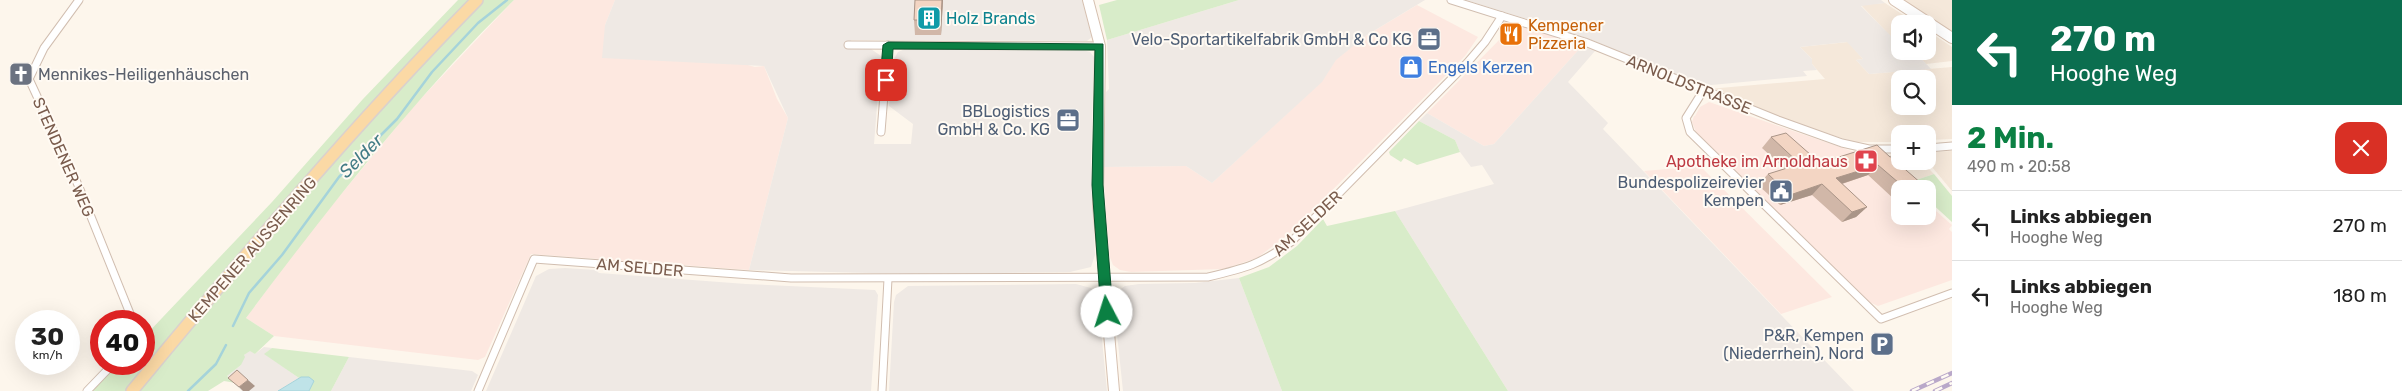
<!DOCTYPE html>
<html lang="de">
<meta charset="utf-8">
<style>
:root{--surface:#fff;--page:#f6f6f6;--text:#222;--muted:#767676;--line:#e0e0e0;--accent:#0b8043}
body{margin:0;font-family:Rubik,sans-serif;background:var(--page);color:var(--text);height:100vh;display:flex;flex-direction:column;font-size:19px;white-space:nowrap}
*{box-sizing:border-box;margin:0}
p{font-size:16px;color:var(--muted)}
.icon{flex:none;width:28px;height:28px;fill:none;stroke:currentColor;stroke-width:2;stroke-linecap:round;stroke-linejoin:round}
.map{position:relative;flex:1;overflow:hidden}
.details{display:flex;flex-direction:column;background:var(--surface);width:450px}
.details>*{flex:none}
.hud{background:#0b6e4f;color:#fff;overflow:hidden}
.buttons{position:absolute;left:1891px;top:15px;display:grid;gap:10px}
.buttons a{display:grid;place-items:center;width:45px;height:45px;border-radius:10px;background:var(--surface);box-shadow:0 5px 20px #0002;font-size:25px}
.speed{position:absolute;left:15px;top:310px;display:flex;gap:10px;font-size:25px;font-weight:700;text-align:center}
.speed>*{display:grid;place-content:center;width:65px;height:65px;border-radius:50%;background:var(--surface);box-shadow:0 5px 20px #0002;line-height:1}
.speed small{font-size:12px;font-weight:400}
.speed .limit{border:8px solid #d22;background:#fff;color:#111}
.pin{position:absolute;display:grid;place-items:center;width:42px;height:42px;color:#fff;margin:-21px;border-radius:10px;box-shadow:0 2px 8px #0006}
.me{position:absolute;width:55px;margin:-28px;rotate:355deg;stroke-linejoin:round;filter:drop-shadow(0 0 4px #0008)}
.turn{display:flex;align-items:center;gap:18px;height:105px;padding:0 15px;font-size:22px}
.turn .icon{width:65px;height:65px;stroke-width:2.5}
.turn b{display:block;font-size:35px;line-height:42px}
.round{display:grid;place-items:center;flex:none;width:52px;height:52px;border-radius:15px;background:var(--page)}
.headline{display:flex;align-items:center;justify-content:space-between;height:85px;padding:0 15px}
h1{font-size:30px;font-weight:700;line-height:38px;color:var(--accent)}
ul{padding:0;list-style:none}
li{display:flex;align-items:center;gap:15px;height:70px;padding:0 15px;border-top:1px solid var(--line)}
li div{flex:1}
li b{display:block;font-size:19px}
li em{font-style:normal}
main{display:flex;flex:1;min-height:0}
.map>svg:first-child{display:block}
</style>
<main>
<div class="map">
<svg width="1952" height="391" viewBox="0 0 1952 391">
<rect width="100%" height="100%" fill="#fdf6ec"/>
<g fill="#f5e8da" fill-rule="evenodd">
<polygon points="1899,0 1952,0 1952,35"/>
<polygon points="1885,3 1917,24 1900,24 1900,38 1893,39 1861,5"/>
<polygon points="1928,31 1952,47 1952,61 1926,64 1914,51 1928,51"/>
<path d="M 1848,42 L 1863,59 L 1856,60 L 1869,74 L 1952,67 L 1952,139 L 1928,140 L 1928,134 L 1900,134 L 1900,142 L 1855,142 L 1812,129 L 1708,89 L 1825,79 L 1812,64 L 1812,59 L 1800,47 ZM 1900,79 L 1928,79 L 1928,106 L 1900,106 Z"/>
<polygon points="1952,151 1952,191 1927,161 1928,152"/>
<polygon points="1900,154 1900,161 1921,161 1934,174 1910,182 1881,155"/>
</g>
<g fill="#fde8e0">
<polygon points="514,0 615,0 605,25 755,67 764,66 777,99 788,118 749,270 531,254 485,357 478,360 274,336 246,318 305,238 413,107"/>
<polygon points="1417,5 1478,37 1465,56 1289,234 1257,258 1223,269 1131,272 1120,270 1113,265 1109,255 1106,218 1104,167 1186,166 1212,183 1321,82 1335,60 1367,35"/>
<polygon points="1526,27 1582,46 1494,144 1484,146 1427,113 1509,30"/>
<polygon points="1709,102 1866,156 1900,189 1900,216 1928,216 1928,204 1952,225 1949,229 1952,232 1952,280 1878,306 1867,301 1696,132 1692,122 1694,116 1695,116 1700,107"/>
<polygon points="1697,163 1832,297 1781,314 1644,171 1679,168"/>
</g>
<g fill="#efe9e4">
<polygon points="615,0 1083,0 1092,37 1087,41 851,40 850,48 871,49 881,56 874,144 911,144 913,124 889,106 893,61 898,52 905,49 1082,50 1090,52 1094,57 1091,160 1095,255 1091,267 1070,272 909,274 749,270 788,118 764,66 602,58 605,25"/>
<polygon points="1239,0 1425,0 1367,35 1336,60 1322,82 1212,183 1186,166 1104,167 1106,92 1109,89 1107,40"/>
<polygon points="1466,0 1881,0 1885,3 1861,6 1893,38 1900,38 1900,51 1914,51 1931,69 1869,74 1856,60 1863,59 1847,42 1800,47 1812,59 1812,64 1817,70 1803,71 1807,76 1701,86 1587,38"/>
<polygon points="1582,46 1595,51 1568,82 1608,123 1603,129 1854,391 1508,391 1395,211 1494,184 1482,165 1471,167 1460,152 1455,140 1419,121 1427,113 1484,146 1494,144"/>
<polygon points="565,268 596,270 599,273 746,284 875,290 878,295 871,391 486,391 536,276 549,269"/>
<polygon points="1239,278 1282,391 1123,391 1114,305 1118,291 1125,286 1139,284 1195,283"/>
<polygon points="1076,284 1091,288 1098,299 1107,391 889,391 894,302 896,295 908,286"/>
<polygon points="264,347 272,348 265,354 299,378 278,391 242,391 227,376 241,365 243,356 250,350 255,354"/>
<polygon points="349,357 472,371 478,375 471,391 331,391"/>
</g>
<g fill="#d8ecc9">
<polygon points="458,0 473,0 223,274 126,391 92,391 118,364 144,364 144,337 272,202 363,99"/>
<path d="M 482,0 L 514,0 C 415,97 329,207 246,318 L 274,336 L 255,354 L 250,351 L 244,355 L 245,357 L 241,365 L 227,376 L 236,383 L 224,381 L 208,391 L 139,391 L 315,181 Z"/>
<polygon points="1117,0 1239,0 1107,40 1099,5"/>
<polygon points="1419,121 1455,140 1460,152 1417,165 1404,158 1401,162 1390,155 1389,152"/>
<polygon points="1934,174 1952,196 1952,222 1928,200 1928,189 1914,189 1910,182"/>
<polygon points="1395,211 1508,391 1282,391 1239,278 1269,267 1297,246 1323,219 1327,226"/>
<polygon points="272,348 349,357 331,391 309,391 313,381 309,377 299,378 264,354"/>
</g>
<polygon fill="#bfe3e8" stroke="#a5d3da" points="301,377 309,377 314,381 309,391 278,391"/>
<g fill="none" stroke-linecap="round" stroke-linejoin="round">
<g stroke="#a5d3da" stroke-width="2.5">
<polyline points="233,326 249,293 282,255 339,177 397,119 432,72 478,23 507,0"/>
<polyline points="188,391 216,364 226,345"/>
</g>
<g stroke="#d1beb0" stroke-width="9">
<g id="street">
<polyline points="79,0 44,48 29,79 79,187 133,321"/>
<polyline points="1451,0 1585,42 1778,120 1842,143 1869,149 1900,149"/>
<polyline points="848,45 1100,46"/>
<polyline points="1703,91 1686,118 1690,132 1881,319 1952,293"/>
<polyline points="881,132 888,45"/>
<polyline points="1928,148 1952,146"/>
<polyline points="87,391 113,364"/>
<path d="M 478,391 L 534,259 L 791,278 L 1208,277 C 1246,268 1259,265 1291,242 L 1467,63 L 1485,42 L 1502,16"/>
<polyline points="882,391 888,279"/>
</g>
</g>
<g stroke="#d6c0b0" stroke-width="12">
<g id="secondary">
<polyline points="1088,0 1100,46 1098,204 1114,391"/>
<polyline points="1894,0 1952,38"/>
</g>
</g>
<g stroke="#dad1cd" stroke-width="14">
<path id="primary" d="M 132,391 C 243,257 355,124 477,0"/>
</g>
<use href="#street" stroke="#fff" stroke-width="7"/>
<use href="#secondary" stroke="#fff" stroke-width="10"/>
<use href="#primary" stroke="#fbd9a5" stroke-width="11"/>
<g stroke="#b9a8c9" stroke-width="4.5">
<g id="rail">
<polyline points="1912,391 1952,373"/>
<polyline points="1935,391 1952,383"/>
</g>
</g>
<use href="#rail" stroke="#fffaf3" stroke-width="2.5" stroke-dasharray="8" stroke-linecap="butt"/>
</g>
<g fill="#d1b7a8">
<polygon points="915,0 943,0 941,35 915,35 914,20"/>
<polygon points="1771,137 1820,163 1890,157 1902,163 1900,165 1922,184 1917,189 1900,189 1900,198 1895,200 1868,175 1842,184 1867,207 1856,217 1842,222 1812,195 1780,205 1758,185 1768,174 1785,169 1762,148"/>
</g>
<g fill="#aa9588">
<polygon points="942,0 943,0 941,35 941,20"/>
<polygon points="1878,165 1868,175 1826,189 1836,178"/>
<polygon points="1822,184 1812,195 1780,205 1790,195"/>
<polygon points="1922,184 1917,189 1907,189"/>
<polygon points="1900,195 1900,198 1895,200"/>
<polygon points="1867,207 1856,217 1842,222 1852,212"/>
<polygon points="248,380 255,386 249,391 243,391 239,387"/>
</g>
<g fill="#f3d5c3" stroke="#aa9588">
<polygon points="915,0 942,0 941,20 914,20"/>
<polygon points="1786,133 1820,163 1877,145 1890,157 1894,156 1902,163 1899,164 1922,184 1906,189 1878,165 1836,178 1867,207 1852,212 1822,184 1790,195 1768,174 1800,164 1771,137"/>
<polygon points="237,370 248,380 239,387 228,378"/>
</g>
<polygon fill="#0b8043" stroke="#07532c" points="888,42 1103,44 1103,185 1113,312 1111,316 1102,316 1101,312 1092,185 1095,50 893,49 891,80 886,84 880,80 883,45"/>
<defs>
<g id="building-square" transform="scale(1.25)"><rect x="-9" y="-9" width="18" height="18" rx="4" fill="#0f9aa8" stroke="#fffaf3"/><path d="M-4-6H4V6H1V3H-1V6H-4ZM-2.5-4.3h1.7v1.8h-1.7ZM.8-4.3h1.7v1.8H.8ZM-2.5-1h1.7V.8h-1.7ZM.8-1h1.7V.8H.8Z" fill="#fff"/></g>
<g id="restaurant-square" transform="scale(1.25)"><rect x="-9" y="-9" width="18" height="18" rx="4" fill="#e8710a" stroke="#fffaf3"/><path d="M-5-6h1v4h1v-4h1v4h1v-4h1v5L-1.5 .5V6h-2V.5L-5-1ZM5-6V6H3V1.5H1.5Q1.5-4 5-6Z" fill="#fff"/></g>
<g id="office-square" transform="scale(1.25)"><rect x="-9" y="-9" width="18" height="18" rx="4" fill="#5c6f8a" stroke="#fffaf3"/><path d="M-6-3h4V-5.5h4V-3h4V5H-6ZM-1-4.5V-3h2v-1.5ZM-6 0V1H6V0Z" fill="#fff"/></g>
<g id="shop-square" transform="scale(1.25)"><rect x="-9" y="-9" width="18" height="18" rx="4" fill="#3f7fe0" stroke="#fffaf3"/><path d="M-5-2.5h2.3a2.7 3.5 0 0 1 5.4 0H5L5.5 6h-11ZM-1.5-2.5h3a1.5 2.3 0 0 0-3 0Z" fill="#fff"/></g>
<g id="church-square" transform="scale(1.25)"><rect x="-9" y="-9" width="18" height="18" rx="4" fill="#6b7280" stroke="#fffaf3"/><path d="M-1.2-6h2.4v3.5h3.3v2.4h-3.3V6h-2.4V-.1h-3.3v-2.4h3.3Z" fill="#fff"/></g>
<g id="pharmacy-square" transform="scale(1.25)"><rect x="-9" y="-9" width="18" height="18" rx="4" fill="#e0444e" stroke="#fffaf3"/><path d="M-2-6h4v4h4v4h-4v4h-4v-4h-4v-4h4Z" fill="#fff"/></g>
<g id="civic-square" transform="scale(1.25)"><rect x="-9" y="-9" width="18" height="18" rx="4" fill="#5c6f8a" stroke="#fffaf3"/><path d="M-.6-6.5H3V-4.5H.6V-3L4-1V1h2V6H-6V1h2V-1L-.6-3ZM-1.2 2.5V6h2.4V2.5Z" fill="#fff"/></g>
<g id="parking-square" transform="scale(1.25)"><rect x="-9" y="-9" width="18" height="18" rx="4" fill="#5c6f8a" stroke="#fffaf3"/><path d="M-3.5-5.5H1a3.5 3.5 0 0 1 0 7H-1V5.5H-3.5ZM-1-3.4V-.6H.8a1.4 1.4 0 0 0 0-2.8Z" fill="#fff"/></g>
</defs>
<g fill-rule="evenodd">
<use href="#building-square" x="929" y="18"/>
<use href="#restaurant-square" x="1511" y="34"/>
<use href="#office-square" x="1429" y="39"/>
<use href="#shop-square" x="1411" y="67"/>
<use href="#church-square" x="21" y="74"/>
<use href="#office-square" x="1068" y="120"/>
<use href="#pharmacy-square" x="1866" y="161"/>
<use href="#civic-square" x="1781" y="191"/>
<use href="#parking-square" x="1882" y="344"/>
</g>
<g text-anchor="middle" stroke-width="4" stroke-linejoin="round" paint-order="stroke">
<g font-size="16" fill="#0d838f" stroke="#fffaf3" text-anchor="start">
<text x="946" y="24">Holz Brands</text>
</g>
<g font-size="16" fill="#c56008" stroke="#fffaf3" text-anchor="start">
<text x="1528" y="31">Kempener<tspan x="1528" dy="18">Pizzeria</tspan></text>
</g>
<g font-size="16" fill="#4e5e75" stroke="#fffaf3" text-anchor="end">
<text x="1412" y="45">Velo-Sportartikelfabrik GmbH &amp; Co KG</text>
<text x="1050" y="117">BBLogistics<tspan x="1050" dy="18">GmbH &amp; Co. KG</tspan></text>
<text x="1764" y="188">Bundespolizeirevier<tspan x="1764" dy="18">Kempen</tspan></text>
<text x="1864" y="341">P&amp;R, Kempen<tspan x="1864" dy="18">(Niederrhein), Nord</tspan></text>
</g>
<g font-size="16" fill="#366cbe" stroke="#fffaf3" text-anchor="start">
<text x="1428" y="73">Engels Kerzen</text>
</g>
<g font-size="16" fill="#5b616d" stroke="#fffaf3" text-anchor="start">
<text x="38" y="80">Mennikes-Heiligenhäuschen</text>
</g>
<g font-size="16" fill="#7a5c4d" stroke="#fffaf3">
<text transform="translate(1689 84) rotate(22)" y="6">ARNOLDSTRASSE</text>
<text transform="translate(64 157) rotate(66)" y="6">STENDENER WEG</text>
<text transform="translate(1307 223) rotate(-43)" y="6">AM SELDER</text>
<text transform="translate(252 249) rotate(-49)" y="6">KEMPENER AUSSENRING</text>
<text transform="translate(640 267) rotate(5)" y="6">AM SELDER</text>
</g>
<g font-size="16" fill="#be3a42" stroke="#fffaf3" text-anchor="end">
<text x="1848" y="167">Apotheke im Arnoldhaus</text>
</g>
<g font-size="18" font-style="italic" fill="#437c86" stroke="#fffaf3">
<text transform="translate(361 156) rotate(-45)" y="6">Selder</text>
</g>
</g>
</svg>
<div class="buttons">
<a><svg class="icon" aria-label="sound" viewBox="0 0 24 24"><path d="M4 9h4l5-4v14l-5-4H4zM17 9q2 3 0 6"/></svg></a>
<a><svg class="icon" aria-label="search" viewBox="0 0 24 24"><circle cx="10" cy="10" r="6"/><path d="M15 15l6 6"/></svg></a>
<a>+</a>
<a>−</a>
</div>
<div class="speed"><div>30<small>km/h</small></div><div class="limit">40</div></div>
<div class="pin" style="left:886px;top:80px;background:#d93025"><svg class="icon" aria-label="arrive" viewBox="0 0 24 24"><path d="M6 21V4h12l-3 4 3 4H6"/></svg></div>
<svg class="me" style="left:1107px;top:312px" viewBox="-20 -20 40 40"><circle r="19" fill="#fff"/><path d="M0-13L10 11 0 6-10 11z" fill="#0b8043"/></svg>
</div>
<section class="details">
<div class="hud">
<div class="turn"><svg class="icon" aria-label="left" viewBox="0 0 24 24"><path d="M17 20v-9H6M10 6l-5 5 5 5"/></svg><div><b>270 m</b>Hooghe Weg</div></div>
</div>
<div class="headline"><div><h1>2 Min.</h1><p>490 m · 20:58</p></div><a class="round" style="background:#d93025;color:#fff"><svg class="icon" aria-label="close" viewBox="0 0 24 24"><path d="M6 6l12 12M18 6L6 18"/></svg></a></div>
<ul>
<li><svg class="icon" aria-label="left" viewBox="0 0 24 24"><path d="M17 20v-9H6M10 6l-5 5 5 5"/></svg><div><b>Links abbiegen</b><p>Hooghe Weg</p></div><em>270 m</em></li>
<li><svg class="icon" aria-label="left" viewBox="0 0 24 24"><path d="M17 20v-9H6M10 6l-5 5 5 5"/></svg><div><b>Links abbiegen</b><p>Hooghe Weg</p></div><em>180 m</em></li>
</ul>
</section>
</main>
